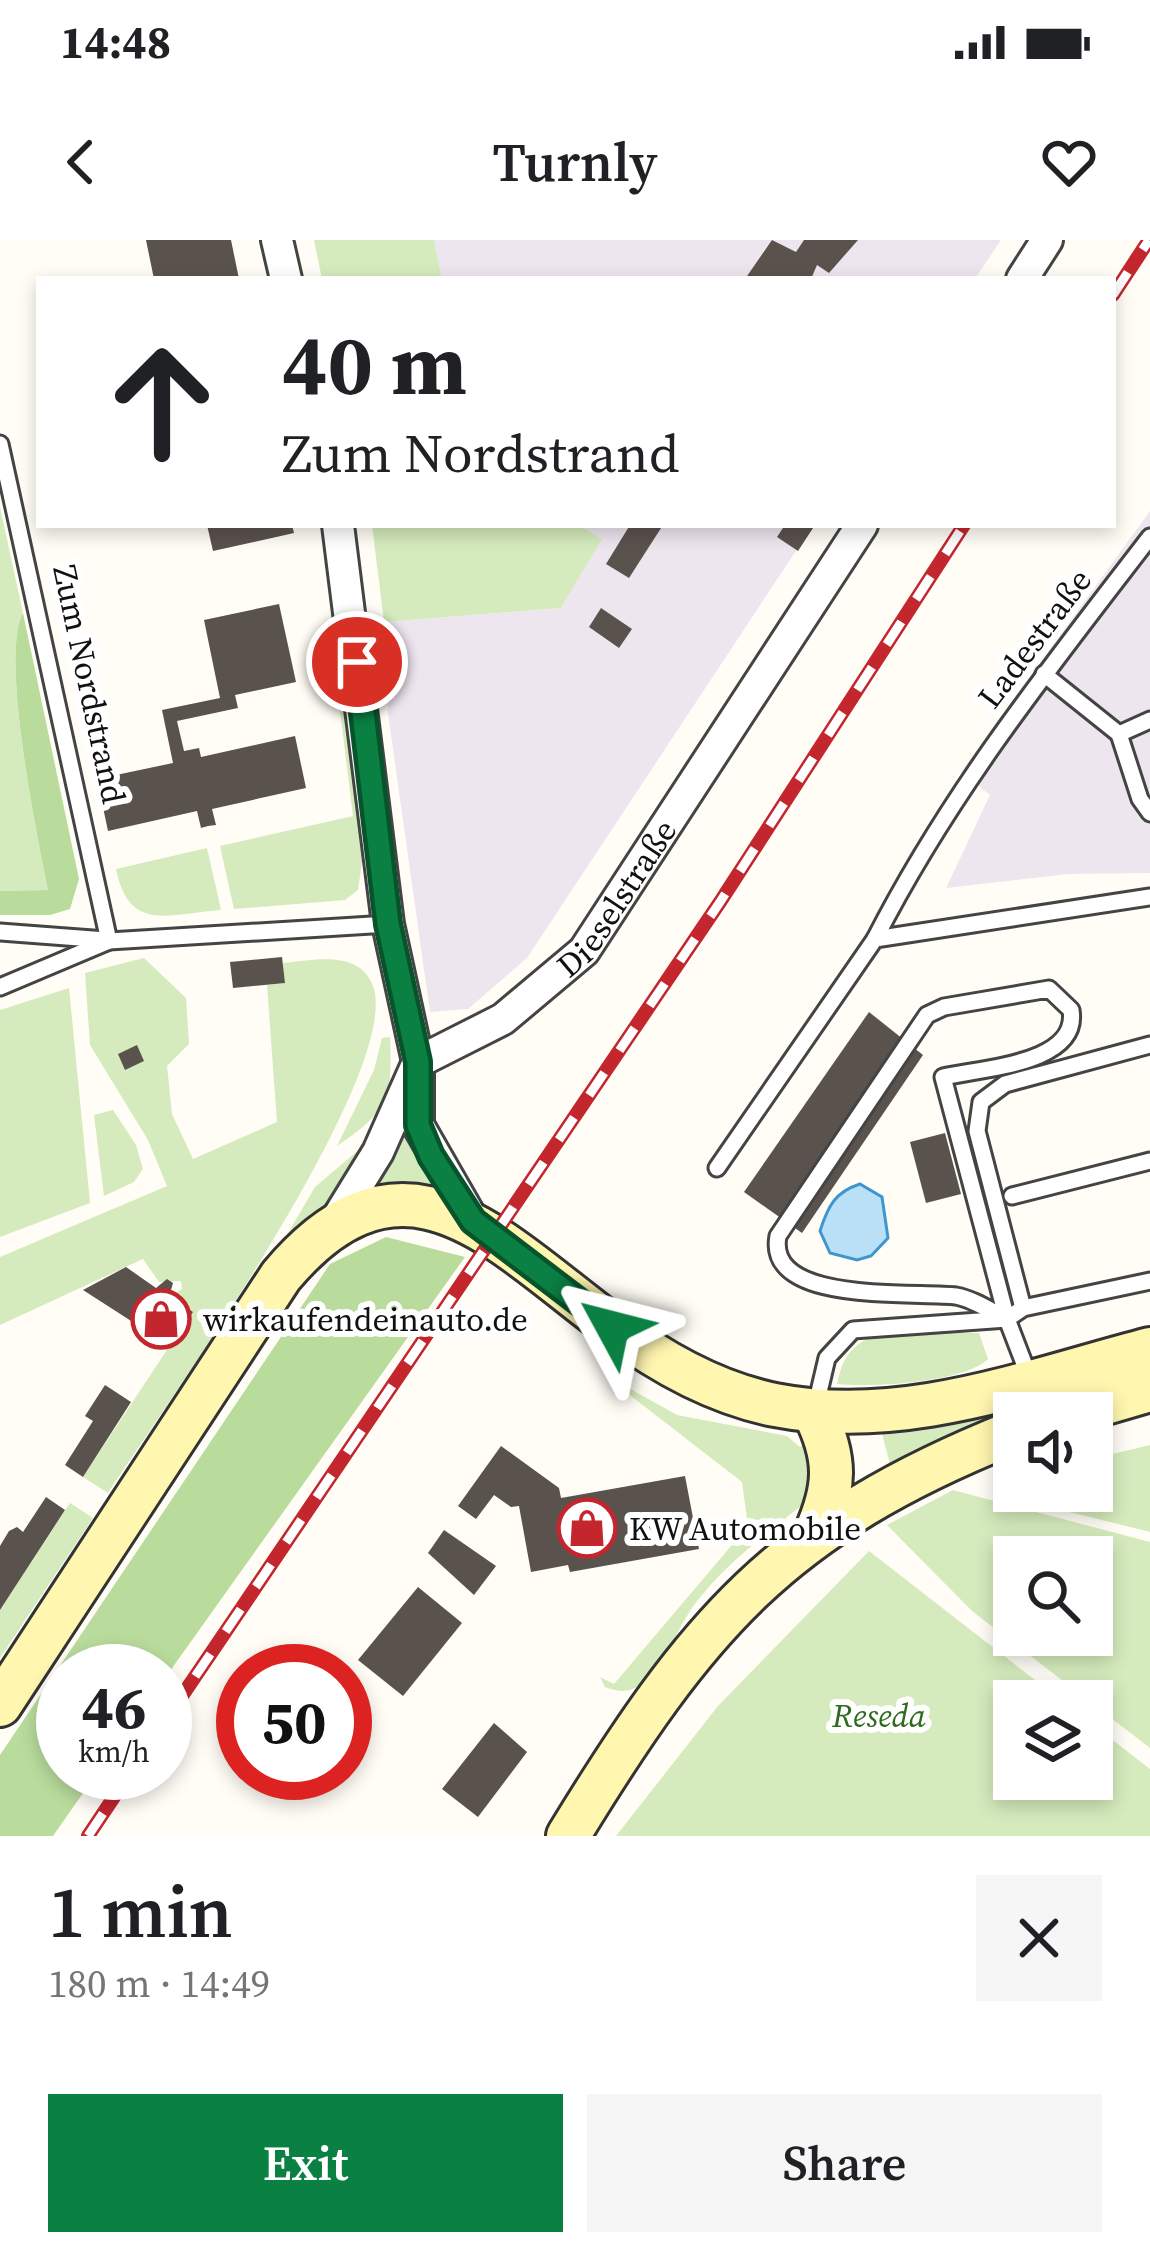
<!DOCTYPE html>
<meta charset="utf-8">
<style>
:root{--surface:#fff;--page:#f6f6f6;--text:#202124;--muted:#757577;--accent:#0b8043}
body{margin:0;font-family:"Source Serif 4",serif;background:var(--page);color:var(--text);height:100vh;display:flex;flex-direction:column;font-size:45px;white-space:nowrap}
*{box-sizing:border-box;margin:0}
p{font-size:39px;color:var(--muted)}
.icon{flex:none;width:66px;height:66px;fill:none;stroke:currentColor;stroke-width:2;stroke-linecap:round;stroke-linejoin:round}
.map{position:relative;height:1596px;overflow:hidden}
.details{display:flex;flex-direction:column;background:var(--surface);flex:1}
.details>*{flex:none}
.hud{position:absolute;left:36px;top:36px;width:1080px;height:252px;border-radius:0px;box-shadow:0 6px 18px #0003;background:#fff;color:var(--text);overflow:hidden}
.controls{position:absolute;left:993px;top:1152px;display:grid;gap:24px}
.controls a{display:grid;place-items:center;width:120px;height:120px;border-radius:0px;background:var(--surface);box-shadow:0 6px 18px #0003;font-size:60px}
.speed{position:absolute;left:36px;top:1404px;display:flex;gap:24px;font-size:60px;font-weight:700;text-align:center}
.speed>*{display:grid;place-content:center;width:156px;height:156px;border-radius:50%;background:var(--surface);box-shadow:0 6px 18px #0003;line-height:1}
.speed small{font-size:30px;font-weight:400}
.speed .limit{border:18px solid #d22;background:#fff;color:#111}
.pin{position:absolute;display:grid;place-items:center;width:102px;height:102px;color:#fff;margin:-51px;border:6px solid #fff;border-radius:50%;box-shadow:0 3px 12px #0007}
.me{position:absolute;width:132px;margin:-66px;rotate:308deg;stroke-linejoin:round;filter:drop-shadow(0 0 9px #0008)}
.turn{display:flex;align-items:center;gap:42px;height:252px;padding:0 48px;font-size:54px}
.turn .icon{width:156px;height:156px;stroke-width:2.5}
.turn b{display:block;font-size:84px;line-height:102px}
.round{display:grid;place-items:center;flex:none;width:126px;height:126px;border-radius:0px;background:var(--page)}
.head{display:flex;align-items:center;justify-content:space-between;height:204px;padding:0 48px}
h1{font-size:72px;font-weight:600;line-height:90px}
.cta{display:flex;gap:24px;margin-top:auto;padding:24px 48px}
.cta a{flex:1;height:138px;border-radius:0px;background:var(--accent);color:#fff;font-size:48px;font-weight:600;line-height:138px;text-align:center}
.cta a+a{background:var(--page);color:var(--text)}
.status{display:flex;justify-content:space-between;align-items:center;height:84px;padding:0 60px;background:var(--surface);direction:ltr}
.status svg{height:33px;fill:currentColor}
header{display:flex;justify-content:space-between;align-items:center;height:156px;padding:0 48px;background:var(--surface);font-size:54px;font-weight:600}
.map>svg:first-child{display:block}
</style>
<div class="status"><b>14:48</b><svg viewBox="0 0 49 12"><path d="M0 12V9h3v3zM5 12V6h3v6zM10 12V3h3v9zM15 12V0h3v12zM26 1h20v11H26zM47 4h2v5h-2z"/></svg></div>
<header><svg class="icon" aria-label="back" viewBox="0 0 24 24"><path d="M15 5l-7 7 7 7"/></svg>Turnly<svg class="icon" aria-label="heart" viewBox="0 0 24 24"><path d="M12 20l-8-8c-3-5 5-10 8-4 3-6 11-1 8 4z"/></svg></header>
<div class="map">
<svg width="1150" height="1596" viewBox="0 0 1150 1596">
<rect width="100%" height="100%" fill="#fffdf5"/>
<g fill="#eee6ef">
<polygon points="434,0 1001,0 975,39 442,39"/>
<polygon points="1150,271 1150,633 1068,634 946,648 990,555 961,532"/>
<polygon points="579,285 813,285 527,718 468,769 430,772 388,474 384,382 561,368 601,299"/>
</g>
<g fill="#d5ebbd" fill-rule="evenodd">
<polygon points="314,0 434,0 442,39 322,39"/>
<path d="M 0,267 L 23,373 C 0,416 36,591 48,650 L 0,651 Z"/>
<polygon points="372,285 579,285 602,299 561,368 384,382"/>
<polygon points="340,471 345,473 363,616 358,650 345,660 234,669 220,606 353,576"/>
<path d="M 207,608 L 221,670 C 168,674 129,693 116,629 Z"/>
<path d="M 144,718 L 186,758 L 189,804 L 167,826 L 172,874 L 193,919 L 277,882 L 267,745 L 284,743 L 283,723 C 312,720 360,709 373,746 C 404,833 163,1169 108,1253 L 83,1237 L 192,1072 L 169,1057 L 182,1049 L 181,1041 L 159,1042 L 143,1019 L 0,1085 L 0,1017 L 167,946 L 148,900 L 90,805 L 85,733 Z"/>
<polygon points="69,748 90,963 0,997 0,770"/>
<path d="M 390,797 C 393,858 388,872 337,906 L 374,830 L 382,798 Z"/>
<polygon points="113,870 136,905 143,929 134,942 104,956 94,875"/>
<polygon points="404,885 435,951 369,952"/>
<polygon points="374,897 339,952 281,1005 315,947"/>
<path d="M 881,1093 L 979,1093 L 988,1119 C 966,1142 870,1148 837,1144 C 843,1115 852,1104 881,1093 Z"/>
<path d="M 625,1146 L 677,1175 L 787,1196 L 800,1207 L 808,1201 C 817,1221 815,1248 802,1265 C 765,1295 727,1323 698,1360 C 677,1386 667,1424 640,1445 C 629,1453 617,1452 605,1447 L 600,1437 L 614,1444 L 748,1286 L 742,1242 L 622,1149 Z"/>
<polygon points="1050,1150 1080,1152 998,1176 891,1228 881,1190"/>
<polygon points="1150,1205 1150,1292 1049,1267 1017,1251 1092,1251 1092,1219"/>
<path d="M 953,1250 L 1150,1302 L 1150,1508 L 972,1371 L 887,1285 ZM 1014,1317 L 1092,1317 L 1092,1395 L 1014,1395 Z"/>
<polygon points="70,1263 93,1278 0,1418 0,1370"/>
<polygon points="869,1311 1062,1461 1014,1461 1014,1539 1092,1539 1092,1484 1150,1529 1150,1596 616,1596 718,1466"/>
</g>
<g fill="#b9dc9c">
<path d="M 23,373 L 79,639 L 70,669 L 50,675 L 0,675 L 0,651 L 48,650 C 36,590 0,416 23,373 Z"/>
<polygon points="386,997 465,1017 165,1438 165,1431 63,1431 63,1533 97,1533 53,1596 0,1596 0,1515 330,1024"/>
</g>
<path fill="#b9e0f7" stroke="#3f96cf" stroke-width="3" d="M 860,944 L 882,957 L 888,998 L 871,1016 L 857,1020 L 830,1013 L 820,991 C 828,966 835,952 860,944 Z"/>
<g fill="#5a524d">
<polygon points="146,0 231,0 239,39 154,39"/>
<polygon points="772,0 796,12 804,0 858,0 829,33 817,25 811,39 745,39"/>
<polygon points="207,285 292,285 294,293 213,311"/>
<polygon points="630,285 663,285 629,338 606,324"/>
<polygon points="785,285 815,285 798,311 777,297"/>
<polygon points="279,364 296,442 235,455 238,468 177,481 184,511 199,508 201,517 295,496 306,548 212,569 216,585 208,586 201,588 197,571 108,591 97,539 173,523 162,470 220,458 204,380"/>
<polygon points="601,368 632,389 619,408 589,387"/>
<polygon points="282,717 285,743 233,748 230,722"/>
<polygon points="869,772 923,815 802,993 744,952"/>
<polygon points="137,805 144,821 125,830 118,814"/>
<polygon points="945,893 961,954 926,963 910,902"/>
<polygon points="126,1027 156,1048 167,1039 173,1043 169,1057 193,1072 170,1106 83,1050"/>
<polygon points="105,1145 131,1162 83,1237 65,1225 93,1181 85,1176"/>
<polygon points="501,1206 559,1248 561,1258 685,1236 699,1309 570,1332 568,1325 531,1332 519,1266 511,1267 494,1255 476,1279 458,1266"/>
<polygon points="46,1257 65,1270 0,1370 0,1306 9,1291 17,1287 23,1292"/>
<polygon points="444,1290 496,1326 474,1355 428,1313"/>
<polygon points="418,1347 462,1383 403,1456 358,1420"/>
<polygon points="494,1483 527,1512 478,1577 442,1549"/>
</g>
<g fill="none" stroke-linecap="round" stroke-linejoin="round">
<g stroke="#444" stroke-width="21">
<g id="service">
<polyline points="0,204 109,701 388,684"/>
<polyline points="1044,434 1119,494 1150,480"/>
<polyline points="1119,494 1140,559 1150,573"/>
<polyline points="0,692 106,700"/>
<path d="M 875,699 C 950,552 1050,427 1150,297"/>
<polyline points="0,747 109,701"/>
<polyline points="717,928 875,699 1150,657"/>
<polyline points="1012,956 1150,921"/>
<polyline points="1023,1068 977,891 981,862 1005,844 1150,805"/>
<path d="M 1007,1079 C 991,1071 973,1059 956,1056 C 914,1051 765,1065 778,996 L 927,775 L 944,767 L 1049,749 L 1071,770 C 1080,824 982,828 943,837 L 1007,1079 L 1030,1139"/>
<polyline points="815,1169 827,1118 853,1090 1007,1079 1023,1068 1150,1041"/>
</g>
</g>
<g stroke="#444" stroke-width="36">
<g id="minor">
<polyline points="277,0 286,39"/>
<polyline points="1022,39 1047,0"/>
<polyline points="338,285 388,684 418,822 418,885 473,981"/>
<path id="s1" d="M 333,985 L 378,912 L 418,822 L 503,779 L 584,711 L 862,285"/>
</g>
</g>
<g stroke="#333" stroke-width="48">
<g id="secondary">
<path d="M 814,1172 C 837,1218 836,1247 815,1294"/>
<polyline points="1071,1173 1150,1150"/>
<path d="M 0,1465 L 281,1036 C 405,889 499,1003 612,1086 C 660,1122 715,1153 775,1165 C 903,1190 1027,1141 1150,1109"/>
<path d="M 568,1596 C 697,1385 779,1286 1014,1192"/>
</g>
</g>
<use href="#service" stroke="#fff" stroke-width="15"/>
<use href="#minor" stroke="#fff" stroke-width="30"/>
<use href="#secondary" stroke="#fff6b0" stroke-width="42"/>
<g stroke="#c4262e" stroke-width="14">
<g id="rail">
<polyline points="1113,55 1149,0"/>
<polyline points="165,1481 720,662 964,285"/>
<polyline points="88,1596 130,1533"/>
</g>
</g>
<use href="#rail" stroke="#fff" stroke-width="9" stroke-dasharray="27" stroke-linecap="butt"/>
</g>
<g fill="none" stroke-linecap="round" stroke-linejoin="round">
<g stroke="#07532c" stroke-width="30">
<polyline id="route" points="357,422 388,684 418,822 418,885 431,916 473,981 612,1087"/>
</g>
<use href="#route" stroke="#0b8043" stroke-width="21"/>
</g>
<defs>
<g id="shop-ring" transform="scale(3)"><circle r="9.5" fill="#fff" stroke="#c4262e" stroke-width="1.5"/><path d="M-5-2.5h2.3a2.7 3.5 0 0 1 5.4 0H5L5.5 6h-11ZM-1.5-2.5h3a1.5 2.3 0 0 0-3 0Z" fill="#c4262e"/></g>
</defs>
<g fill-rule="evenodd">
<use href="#shop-ring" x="161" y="1079"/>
<use href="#shop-ring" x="587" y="1288"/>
</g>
<g text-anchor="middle" stroke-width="12" stroke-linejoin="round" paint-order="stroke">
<g font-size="33" fill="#111" stroke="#fff">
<text transform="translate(1034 398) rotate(-53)" y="12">Ladestraße</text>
<text transform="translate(90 444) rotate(78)" y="12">Zum Nordstrand</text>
<text dy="12" stroke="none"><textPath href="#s1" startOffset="447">Dieselstraße</textPath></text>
</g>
<g font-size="33" fill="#111" stroke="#fff" text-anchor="start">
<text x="203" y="1091">wirkaufendeinauto.de</text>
<text x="629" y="1300">KW Automobile</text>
</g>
<g font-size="33" font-style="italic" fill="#2f6b1f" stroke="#fff">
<text x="879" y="1487">Reseda</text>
</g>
</g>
</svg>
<div class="controls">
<a><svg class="icon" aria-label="sound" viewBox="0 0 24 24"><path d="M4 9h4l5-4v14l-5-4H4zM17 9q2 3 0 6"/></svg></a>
<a><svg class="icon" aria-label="search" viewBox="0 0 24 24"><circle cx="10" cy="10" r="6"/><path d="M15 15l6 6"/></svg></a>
<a><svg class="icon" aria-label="layers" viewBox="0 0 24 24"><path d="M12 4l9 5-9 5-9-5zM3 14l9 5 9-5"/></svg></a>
</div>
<div class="speed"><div>46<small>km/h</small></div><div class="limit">50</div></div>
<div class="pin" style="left:357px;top:422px;background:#d93025"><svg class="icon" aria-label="arrive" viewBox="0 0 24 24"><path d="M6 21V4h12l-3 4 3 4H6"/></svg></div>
<svg class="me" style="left:612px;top:1087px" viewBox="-20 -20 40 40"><path d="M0-17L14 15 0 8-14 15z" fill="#0b8043" stroke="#fff" stroke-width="4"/></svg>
<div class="hud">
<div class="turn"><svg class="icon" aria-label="ahead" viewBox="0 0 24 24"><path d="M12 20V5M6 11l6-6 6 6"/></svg><div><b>40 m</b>Zum Nordstrand</div></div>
</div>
</div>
<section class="details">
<div class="head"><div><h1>1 min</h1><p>180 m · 14:49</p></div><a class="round"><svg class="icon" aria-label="close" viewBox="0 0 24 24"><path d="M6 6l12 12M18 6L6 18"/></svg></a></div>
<div class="cta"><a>Exit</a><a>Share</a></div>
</section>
